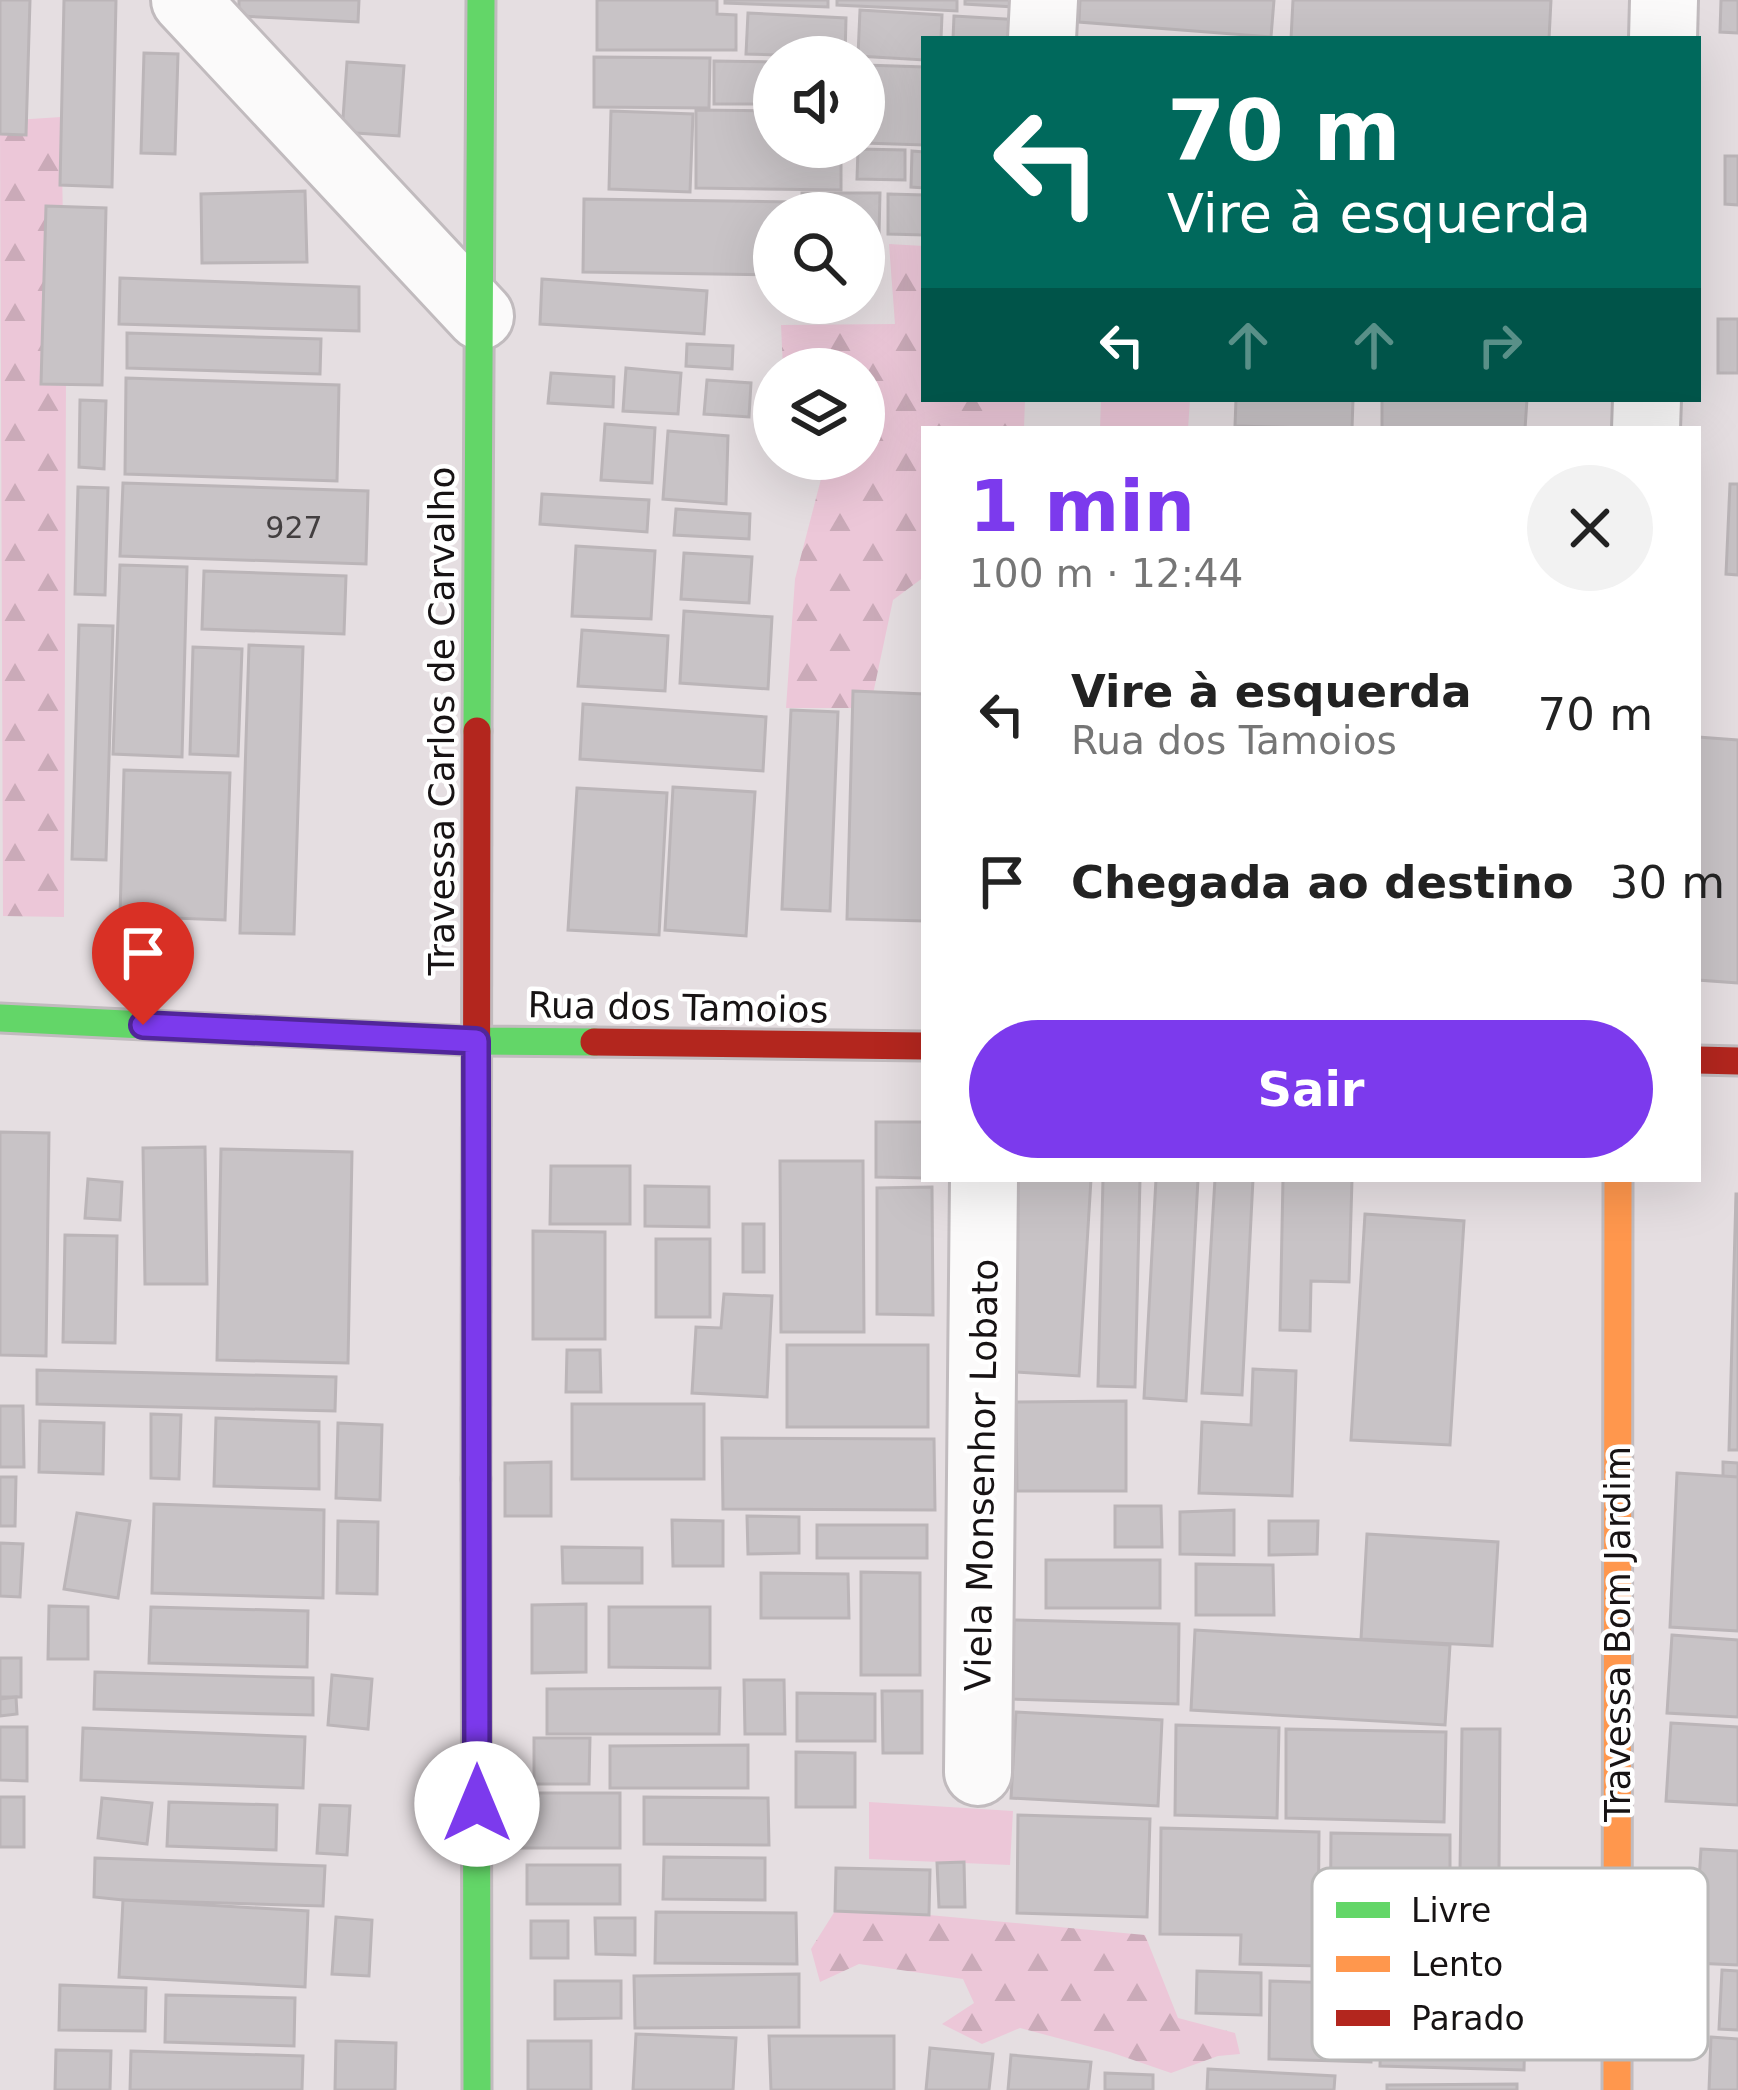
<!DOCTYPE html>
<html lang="pt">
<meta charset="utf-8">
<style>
:root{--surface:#fff;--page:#f2f2f2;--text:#222;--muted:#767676;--accent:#7c3aed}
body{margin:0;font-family:"DejaVu Sans",sans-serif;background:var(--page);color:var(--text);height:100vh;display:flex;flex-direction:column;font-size:45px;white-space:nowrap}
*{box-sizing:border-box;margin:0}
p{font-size:39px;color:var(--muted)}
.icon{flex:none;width:66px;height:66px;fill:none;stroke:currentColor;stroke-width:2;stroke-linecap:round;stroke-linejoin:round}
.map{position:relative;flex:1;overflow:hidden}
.drawer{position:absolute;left:921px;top:426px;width:780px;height:756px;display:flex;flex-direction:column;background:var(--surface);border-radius:0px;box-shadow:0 12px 48px #0002}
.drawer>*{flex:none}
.guide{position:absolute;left:921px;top:36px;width:780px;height:366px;border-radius:0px;box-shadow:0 12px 48px #0002;background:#00695c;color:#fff;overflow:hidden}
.fabs{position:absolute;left:753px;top:36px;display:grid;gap:24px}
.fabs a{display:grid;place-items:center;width:132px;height:132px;border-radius:50%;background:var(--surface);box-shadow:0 12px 48px #0002;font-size:60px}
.pin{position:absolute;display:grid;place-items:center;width:102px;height:102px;color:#fff;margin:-123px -51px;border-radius:50% 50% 50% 0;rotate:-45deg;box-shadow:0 0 12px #0007}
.pin .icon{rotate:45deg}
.me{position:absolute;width:132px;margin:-66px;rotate:0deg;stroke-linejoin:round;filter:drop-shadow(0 0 9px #0008)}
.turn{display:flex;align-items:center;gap:42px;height:252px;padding:0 48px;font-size:54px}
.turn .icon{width:156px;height:156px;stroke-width:2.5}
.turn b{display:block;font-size:84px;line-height:102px}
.lanes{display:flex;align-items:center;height:114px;padding:0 48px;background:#0003;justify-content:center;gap:60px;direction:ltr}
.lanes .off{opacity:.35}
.round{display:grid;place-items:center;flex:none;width:126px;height:126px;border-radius:63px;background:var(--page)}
.summary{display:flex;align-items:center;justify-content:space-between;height:204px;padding:0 48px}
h1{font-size:72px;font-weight:600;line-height:90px;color:var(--accent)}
.action{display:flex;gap:24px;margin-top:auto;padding:24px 48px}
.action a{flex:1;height:138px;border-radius:72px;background:var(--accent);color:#fff;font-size:48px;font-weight:600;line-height:138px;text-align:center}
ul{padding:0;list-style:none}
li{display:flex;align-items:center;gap:36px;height:168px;padding:0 48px}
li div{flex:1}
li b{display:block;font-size:45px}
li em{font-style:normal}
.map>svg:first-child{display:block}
</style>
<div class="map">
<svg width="1738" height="2090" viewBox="0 0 1738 2090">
<defs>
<pattern id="forest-firs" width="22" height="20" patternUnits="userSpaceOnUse" patternTransform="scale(3)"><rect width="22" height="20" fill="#ecc7d8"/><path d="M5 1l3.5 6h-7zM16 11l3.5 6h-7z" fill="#caaab8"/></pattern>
</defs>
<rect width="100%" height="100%" fill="#e5dee1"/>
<g fill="#ecc7d8">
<polygon points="1101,399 1190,399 1188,429 1100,429"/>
<polygon points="869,1802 1013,1811 1010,1865 869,1859"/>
</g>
<g fill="url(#forest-firs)">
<polygon points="61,117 66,377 64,917 3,916 0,121"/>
<polygon points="889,244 924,246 924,399 1025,399 1024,429 924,429 924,577 893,600 870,708 786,708 795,579 821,479 823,459 864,459 864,369 807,369 806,365 783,369 781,325 895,324"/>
<polygon points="835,1911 929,1915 1145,1935 1178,2018 1235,2033 1240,2054 1218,2056 1171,2073 1110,2052 1020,2028 982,2044 942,2024 974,2003 963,1979 859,1964 820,1982 811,1949"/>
</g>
<g fill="#c8c3c6" stroke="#bbb5b8" stroke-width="3">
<polygon points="0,0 30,0 26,135 0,134"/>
<polygon points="64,0 116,0 112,187 60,185"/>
<polygon points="239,0 359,0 358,22 239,16"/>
<polygon points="597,0 717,0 717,14 736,15 736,50 597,50"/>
<polygon points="725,0 828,0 828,7 725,3"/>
<polygon points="837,0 957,0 957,11 837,5"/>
<polygon points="965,0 1031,0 1031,8 965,4"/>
<polygon points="1080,0 1274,0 1271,37 1079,22"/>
<polygon points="1293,0 1551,0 1549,39 1291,39"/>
<polygon points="1721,0 1738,0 1738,33 1720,32"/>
<polygon points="860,10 942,15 941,39 924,39 924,60 858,56"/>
<polygon points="748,13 846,18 845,57 746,54"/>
<polygon points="954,16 1023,20 1022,39 953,39"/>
<polygon points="144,53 178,54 175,154 141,153"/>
<polygon points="594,57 710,58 709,108 594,107"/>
<polygon points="714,61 774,62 774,104 714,104"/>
<polygon points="347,62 404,66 399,136 342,132"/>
<polygon points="864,65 924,67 924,145 864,143"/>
<polygon points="696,110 774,111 774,147 841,147 841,190 696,188"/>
<polygon points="611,111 693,114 690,192 609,189"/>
<polygon points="858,149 905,150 905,180 857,179"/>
<polygon points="912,151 924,152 924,188 911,187"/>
<polygon points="1725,156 1738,156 1738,205 1725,204"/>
<polygon points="305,191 307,262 202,263 201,194"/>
<polygon points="802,193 880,193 879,236 864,236 864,213 802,213"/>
<polygon points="888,194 924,195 924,235 888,234"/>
<polygon points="584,199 794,202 794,213 774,213 774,275 583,272"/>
<polygon points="46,206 106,208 102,385 41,384"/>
<polygon points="120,278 359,287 359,331 119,324"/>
<polygon points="542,279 707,291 704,334 540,324"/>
<rect x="1718" y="319" width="20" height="54"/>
<polygon points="127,333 321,339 320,374 127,368"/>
<polygon points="687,344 733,346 732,369 686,366"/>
<polygon points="626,368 681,373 678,414 623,411"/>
<polygon points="551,373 614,377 613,407 548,403"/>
<polygon points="126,378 339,385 337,481 125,474"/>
<polygon points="707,380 751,383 749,417 704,414"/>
<polygon points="1236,399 1353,399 1352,429 1235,426"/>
<polygon points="1382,399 1527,399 1525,429 1382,429"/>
<polygon points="80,400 106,401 104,469 79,467"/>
<polygon points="605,424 655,428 652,483 601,480"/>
<polygon points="668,431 728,436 726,504 663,499"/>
<polygon points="123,483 368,491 366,564 120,556"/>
<polygon points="1730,484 1738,484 1738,575 1726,574"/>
<polygon points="78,487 108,488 105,595 75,594"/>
<polygon points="542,494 649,500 647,532 540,524"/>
<polygon points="676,509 750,514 749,539 674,535"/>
<polygon points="576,546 655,551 651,619 572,616"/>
<polygon points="684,553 752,557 749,603 681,599"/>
<polygon points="120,565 187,567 182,757 113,754"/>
<polygon points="204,571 346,576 344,634 202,629"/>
<polygon points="684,611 772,617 768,689 680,683"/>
<polygon points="79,625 113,626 106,860 72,859"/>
<polygon points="582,630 668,636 665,691 578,686"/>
<polygon points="249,645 303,647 294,934 240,933"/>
<polygon points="193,647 242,649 238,756 190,754"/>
<polygon points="853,691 924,694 924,921 847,919"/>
<polygon points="583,704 766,717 763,771 580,759"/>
<polygon points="791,710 838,712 830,911 782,909"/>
<polygon points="1698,737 1738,740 1738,983 1698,980"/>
<polygon points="124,770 230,773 225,920 120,916"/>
<polygon points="673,787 755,792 746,936 665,930"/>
<polygon points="577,788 667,793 659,935 568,930"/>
<polygon points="876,1122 924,1122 924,1178 876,1177"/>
<polygon points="0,1132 49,1133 46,1356 0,1355"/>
<polygon points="205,1147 207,1284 145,1284 143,1148"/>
<polygon points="221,1149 352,1152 348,1363 217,1360"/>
<polygon points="780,1161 863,1161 864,1332 781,1332"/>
<polygon points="551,1166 630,1166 630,1224 550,1224"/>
<polygon points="88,1179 122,1182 120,1220 85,1218"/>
<polygon points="1011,1179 1091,1179 1079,1376 1000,1371"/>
<polygon points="1103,1179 1140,1179 1135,1387 1098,1386"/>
<polygon points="1156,1179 1198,1179 1186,1401 1144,1398"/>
<polygon points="1215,1179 1253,1179 1242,1395 1202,1393"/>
<polygon points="1283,1179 1352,1179 1349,1282 1311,1281 1310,1331 1280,1330"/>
<polygon points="645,1186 709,1187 709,1227 645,1226"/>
<polygon points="932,1187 933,1315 877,1314 877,1188"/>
<polygon points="1736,1194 1738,1194 1738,1450 1729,1450"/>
<polygon points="1365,1214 1464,1221 1450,1445 1351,1440"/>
<rect x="743" y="1224" width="21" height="48"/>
<polygon points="533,1231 605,1232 605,1339 533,1339"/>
<polygon points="65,1235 117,1236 115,1343 63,1342"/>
<rect x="656" y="1239" width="54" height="78"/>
<polygon points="724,1294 772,1296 767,1397 692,1393 696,1327 721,1328"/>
<rect x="787" y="1345" width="141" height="82"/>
<polygon points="567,1350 600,1350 601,1392 566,1392"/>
<polygon points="1253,1369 1296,1371 1292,1496 1199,1493 1202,1422 1251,1425"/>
<polygon points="37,1370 336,1377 335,1411 37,1404"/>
<polygon points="1126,1401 1126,1491 1017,1491 1016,1402"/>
<rect x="572" y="1404" width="132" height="75"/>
<polygon points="0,1406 23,1406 24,1467 0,1467"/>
<polygon points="151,1414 181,1415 179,1479 151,1478"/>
<polygon points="216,1418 319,1422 319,1489 214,1486"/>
<polygon points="40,1421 104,1423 103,1474 39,1472"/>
<polygon points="338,1423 382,1425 380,1500 336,1498"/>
<polygon points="722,1438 934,1439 935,1510 723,1509"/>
<polygon points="551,1462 551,1516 505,1516 505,1463"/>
<polygon points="1723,1462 1738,1463 1738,1513 1723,1513"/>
<polygon points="1677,1473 1738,1477 1738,1631 1670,1627"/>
<polygon points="0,1477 16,1477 15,1526 0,1526"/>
<polygon points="154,1504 324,1510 323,1598 152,1593"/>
<polygon points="1115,1506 1161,1506 1162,1547 1115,1547"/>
<polygon points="1234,1510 1234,1555 1180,1554 1180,1512"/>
<polygon points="77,1513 130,1521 118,1598 64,1589"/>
<polygon points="747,1516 799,1517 799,1553 748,1554"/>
<polygon points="672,1520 723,1521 723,1566 673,1566"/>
<polygon points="338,1521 378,1522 377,1594 337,1593"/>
<polygon points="1269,1521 1318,1521 1317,1554 1269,1555"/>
<rect x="817" y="1525" width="110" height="33"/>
<polygon points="1367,1534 1498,1542 1492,1646 1361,1639"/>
<polygon points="0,1543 23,1544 20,1597 0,1596"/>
<polygon points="562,1547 642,1548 642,1583 563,1583"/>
<rect x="1046" y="1560" width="114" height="48"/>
<polygon points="1196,1564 1273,1565 1274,1615 1196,1615"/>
<polygon points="861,1572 920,1573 920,1675 861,1675"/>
<polygon points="761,1573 848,1574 849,1618 761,1618"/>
<polygon points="586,1604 586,1672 532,1673 532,1605"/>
<polygon points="49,1606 88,1607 88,1659 48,1659"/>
<polygon points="151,1607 308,1611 307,1667 149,1663"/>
<polygon points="609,1607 710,1607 710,1668 609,1667"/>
<polygon points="1014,1620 1179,1624 1178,1704 1011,1699"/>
<polygon points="1195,1630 1450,1645 1445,1725 1191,1710"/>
<polygon points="1672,1635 1738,1640 1738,1717 1667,1713"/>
<rect x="0" y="1658" width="21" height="39"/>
<polygon points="95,1672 313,1678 313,1715 94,1709"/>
<polygon points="332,1675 372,1679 368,1729 328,1725"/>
<polygon points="744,1680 784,1680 785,1734 745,1734"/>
<polygon points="720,1688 719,1734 547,1734 547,1689"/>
<polygon points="882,1691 922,1691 922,1753 883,1753"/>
<polygon points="797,1693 875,1694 875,1741 797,1741"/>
<polygon points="16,1697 17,1714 0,1716 0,1699"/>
<polygon points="1016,1712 1162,1720 1158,1806 1011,1798"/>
<polygon points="1671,1723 1738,1727 1738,1805 1666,1801"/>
<polygon points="1176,1725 1279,1728 1277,1818 1175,1815"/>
<polygon points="0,1727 27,1727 27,1781 0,1780"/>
<polygon points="83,1728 305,1737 303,1788 81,1780"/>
<polygon points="1286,1729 1446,1732 1444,1822 1286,1818"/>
<polygon points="1462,1729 1500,1729 1499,1871 1460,1870"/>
<polygon points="534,1738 590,1738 589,1784 534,1784"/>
<polygon points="748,1745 748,1788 610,1788 610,1746"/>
<polygon points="796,1752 855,1753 855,1807 796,1807"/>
<rect x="508" y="1793" width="112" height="55"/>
<rect x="0" y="1797" width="24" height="50"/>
<polygon points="644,1797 768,1798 769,1845 644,1844"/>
<polygon points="102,1798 152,1803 147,1844 98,1838"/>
<polygon points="169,1802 277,1805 276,1850 167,1846"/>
<polygon points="320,1805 350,1806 347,1855 317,1853"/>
<polygon points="1018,1815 1150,1819 1147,1917 1017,1913"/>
<polygon points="1161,1828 1319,1832 1318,1966 1240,1964 1241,1935 1160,1934"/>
<polygon points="1331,1833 1450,1835 1450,1971 1330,1970"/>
<polygon points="1701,1849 1738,1851 1738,1965 1694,1963"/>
<polygon points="664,1857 765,1858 765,1900 663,1899"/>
<polygon points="95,1858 325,1866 323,1906 123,1900 94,1897"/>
<polygon points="964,1862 965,1907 939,1907 937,1863"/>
<rect x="527" y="1865" width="93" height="39"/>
<polygon points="836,1868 930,1870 929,1915 835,1911"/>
<polygon points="123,1900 308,1911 305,1987 119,1977"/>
<polygon points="656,1912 796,1913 797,1964 655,1963"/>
<polygon points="336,1917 372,1920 369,1976 332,1974"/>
<polygon points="595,1918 635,1918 635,1955 596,1954"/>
<rect x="531" y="1921" width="37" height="37"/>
<polygon points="1722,1970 1738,1971 1738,2030 1719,2029"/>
<polygon points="1197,1971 1261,1973 1261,2015 1196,2013"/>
<polygon points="799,1974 799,2027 635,2028 634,1976"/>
<polygon points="1382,1979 1526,1983 1524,2070 1380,2066"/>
<polygon points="555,1981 621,1981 621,2018 555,2019"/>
<polygon points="1270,1981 1372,1984 1371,2062 1269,2059"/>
<polygon points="60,1985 146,1988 145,2031 59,2030"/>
<polygon points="166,1995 295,1998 294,2046 165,2042"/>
<polygon points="636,2034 736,2038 733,2090 633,2090"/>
<polygon points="769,2036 894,2036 894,2090 771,2090"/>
<polygon points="1711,2037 1738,2039 1738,2090 1709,2090"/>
<polygon points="336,2041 396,2043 395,2090 335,2090"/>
<rect x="528" y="2041" width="63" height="49"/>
<polygon points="930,2048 993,2054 989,2090 926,2090"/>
<polygon points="56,2050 111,2051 110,2090 55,2090"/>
<polygon points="131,2051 303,2056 302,2090 130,2090"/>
<polygon points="1011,2055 1091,2062 1088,2090 1008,2090"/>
<polygon points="1208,2069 1335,2076 1334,2090 1207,2090"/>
<polygon points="1105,2073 1153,2075 1153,2090 1105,2090"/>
<polygon points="1517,2084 1517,2090 1387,2090 1387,2085"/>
</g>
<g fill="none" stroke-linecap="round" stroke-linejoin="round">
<g stroke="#c1bbbe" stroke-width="72">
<g id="street">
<polyline points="185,0 480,316"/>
<polyline points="1042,39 1044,0"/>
<polyline points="1663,39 1664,0"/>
<polyline points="1646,429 1647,399"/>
<polyline points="978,1772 984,1179"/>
</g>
</g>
<g stroke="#c1bbbe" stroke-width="33">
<g id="fast">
<polyline points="477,731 481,0"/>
<polyline points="0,1018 476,1041 594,1042"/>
<polyline points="476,1479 477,2090"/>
</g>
</g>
<g stroke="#c1bbbe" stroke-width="33">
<polyline id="slow" points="1617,2090 1618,1179"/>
</g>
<g stroke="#c1bbbe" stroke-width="33">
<g id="jam">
<polyline points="594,1042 924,1046"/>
<polyline points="1698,1060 1738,1061"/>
<polyline points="476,1479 477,731"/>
</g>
</g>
<use href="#street" stroke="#fbfafa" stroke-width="66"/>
<use href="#fast" stroke="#63d668" stroke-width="27"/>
<use href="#slow" stroke="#ff974d" stroke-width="27"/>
<use href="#jam" stroke="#b3261e" stroke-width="27"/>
</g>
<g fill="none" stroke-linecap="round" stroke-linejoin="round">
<g stroke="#51269a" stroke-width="30">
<polyline id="route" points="143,1025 476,1041 477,1804"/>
</g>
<use href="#route" stroke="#7c3aed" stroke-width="21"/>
</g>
<g text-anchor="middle" stroke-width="9" stroke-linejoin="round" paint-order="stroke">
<g font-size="30" fill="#433f40">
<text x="294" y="538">927</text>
</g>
<g font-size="36" fill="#171314" stroke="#fff">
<text transform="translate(441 721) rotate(-90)" y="13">Travessa Carlos de Carvalho</text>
<text transform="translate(678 1007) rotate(1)" y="13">Rua dos Tamoios</text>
<text transform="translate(981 1475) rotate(-89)" y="13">Viela Monsenhor Lobato</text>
<text transform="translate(1617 1634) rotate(-90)" y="13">Travessa Bom Jardim</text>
</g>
</g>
<rect x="1312" y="1868" width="396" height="192" rx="18" fill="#fff" stroke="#b9b8b8" stroke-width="3"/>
<rect x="1336" y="1902" width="54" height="16" fill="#63d668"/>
<rect x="1336" y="1956" width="54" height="16" fill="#ff974d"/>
<rect x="1336" y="2010" width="54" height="16" fill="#b3261e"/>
<g font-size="33" fill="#171314">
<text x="1411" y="1922">Livre</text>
<text x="1411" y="1976">Lento</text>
<text x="1411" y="2030">Parado</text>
</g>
</svg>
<div class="fabs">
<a><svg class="icon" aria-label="sound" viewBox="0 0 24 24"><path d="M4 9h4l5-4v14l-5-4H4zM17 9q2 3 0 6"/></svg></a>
<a><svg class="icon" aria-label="search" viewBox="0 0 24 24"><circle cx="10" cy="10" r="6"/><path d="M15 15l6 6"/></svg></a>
<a><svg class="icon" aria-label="layers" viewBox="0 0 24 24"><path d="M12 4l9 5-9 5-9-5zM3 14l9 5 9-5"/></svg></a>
</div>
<div class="pin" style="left:143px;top:1025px;background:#d93025"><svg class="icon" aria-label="arrive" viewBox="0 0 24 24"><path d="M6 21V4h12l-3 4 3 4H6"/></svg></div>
<svg class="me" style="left:477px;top:1804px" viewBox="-20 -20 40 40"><circle r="19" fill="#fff"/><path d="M0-13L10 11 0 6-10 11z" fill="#7c3aed"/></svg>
<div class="guide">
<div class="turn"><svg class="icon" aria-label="left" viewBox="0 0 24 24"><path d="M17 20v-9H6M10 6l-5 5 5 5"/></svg><div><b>70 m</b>Vire à esquerda</div></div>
<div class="lanes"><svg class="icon" aria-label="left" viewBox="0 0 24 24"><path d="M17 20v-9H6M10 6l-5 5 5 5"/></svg><svg class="icon off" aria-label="ahead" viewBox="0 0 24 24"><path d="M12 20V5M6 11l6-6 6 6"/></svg><svg class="icon off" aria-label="ahead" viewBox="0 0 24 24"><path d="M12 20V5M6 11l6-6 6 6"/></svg><svg class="icon off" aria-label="right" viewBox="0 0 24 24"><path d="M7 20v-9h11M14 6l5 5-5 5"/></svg></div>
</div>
<section class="drawer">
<div class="summary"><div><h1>1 min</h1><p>100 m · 12:44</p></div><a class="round"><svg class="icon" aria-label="close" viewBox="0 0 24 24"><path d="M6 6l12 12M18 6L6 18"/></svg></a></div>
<ul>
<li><svg class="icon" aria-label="left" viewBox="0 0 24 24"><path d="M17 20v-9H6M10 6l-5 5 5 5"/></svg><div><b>Vire à esquerda</b><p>Rua dos Tamoios</p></div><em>70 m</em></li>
<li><svg class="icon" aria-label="arrive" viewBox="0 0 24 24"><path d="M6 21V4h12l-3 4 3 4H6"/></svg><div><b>Chegada ao destino</b></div><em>30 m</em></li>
</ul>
<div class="action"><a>Sair</a></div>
</section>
</div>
